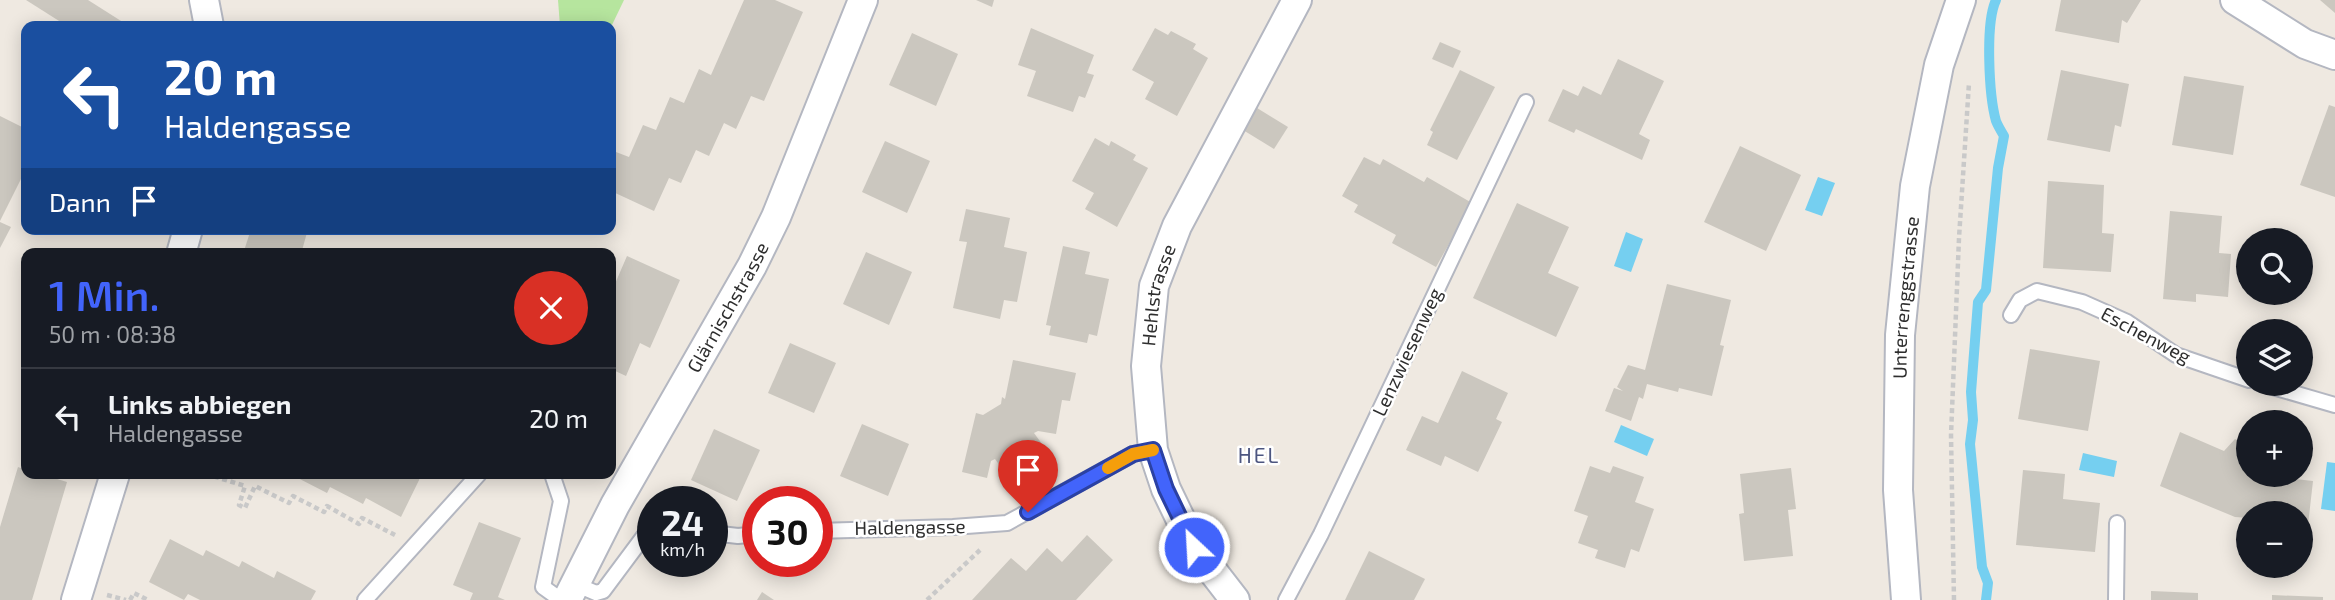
<!DOCTYPE html>
<html lang="de">
<meta charset="utf-8">
<style>
:root{--surface:#171b24;--page:#20242c;--text:#f1f3f6;--muted:#9ea1a6;--line:#363941;--accent:#4264fb}
body{margin:0;font-family:"Exo 2",sans-serif;background:var(--page);color:var(--text);height:100vh;display:flex;flex-direction:column;font-size:26px;white-space:nowrap}
*{box-sizing:border-box;margin:0}
p{font-size:23px;color:var(--muted)}
.icon{flex:none;width:38px;height:38px;fill:none;stroke:currentColor;stroke-width:2;stroke-linecap:round;stroke-linejoin:round}
.map{position:relative;flex:1;overflow:hidden}
.panel{position:absolute;left:21px;top:248px;width:595px;height:231px;display:flex;flex-direction:column;background:var(--surface);border-radius:14px;box-shadow:0 4px 18px #0003}
.panel>*{flex:none}
.top-card{position:absolute;left:21px;top:21px;width:595px;height:214px;border-radius:14px;box-shadow:0 4px 18px #0003;background:#1a4fa0;color:#fff;overflow:hidden}
.buttons{position:absolute;left:2236px;top:228px;display:grid;gap:14px}
.buttons a{display:grid;place-items:center;width:77px;height:77px;border-radius:50%;background:var(--surface);box-shadow:0 4px 18px #0003;font-size:35px}
.speed{position:absolute;left:637px;top:486px;display:flex;gap:14px;font-size:35px;font-weight:700;text-align:center}
.speed>*{display:grid;place-content:center;width:91px;height:91px;border-radius:50%;background:var(--surface);box-shadow:0 4px 18px #0003;line-height:1}
.speed small{font-size:18px;font-weight:400}
.speed .limit{border:10px solid #d22;background:#fff;color:#111}
.pin{position:absolute;display:grid;place-items:center;width:60px;height:60px;color:#fff;margin:-72px -30px;border-radius:50% 50% 50% 0;rotate:-45deg;box-shadow:0 0 7px #0007}
.pin .icon{rotate:45deg}
.me{position:absolute;width:77px;margin:-38px;rotate:335deg;stroke-linejoin:round;filter:drop-shadow(0 0 5px #0008)}
.turn{display:flex;align-items:center;gap:24px;height:147px;padding:0 28px;font-size:32px}
.turn .icon{width:91px;height:91px;stroke-width:2.5}
.turn b{display:block;font-size:49px;line-height:60px}
.then{display:flex;align-items:center;height:66px;padding:0 28px;background:#0003;gap:14px;font-size:26px}
.round{display:grid;place-items:center;flex:none;width:74px;height:74px;border-radius:37px;background:var(--page)}
.headline{display:flex;align-items:center;justify-content:space-between;height:119px;padding:0 28px}
h1{font-size:42px;font-weight:600;line-height:52px;color:var(--accent)}
ul{padding:0;list-style:none}
li{display:flex;align-items:center;gap:21px;height:98px;padding:0 28px;border-top:2px solid var(--line)}
li div{flex:1}
li b{display:block;font-size:26px}
li em{font-style:normal}
.map>svg:first-child{display:block}
</style>
<div class="map">
<svg width="2335" height="600" viewBox="0 0 2335 600">
<rect width="100%" height="100%" fill="#efe9e1"/>
<polygon fill="#b6e59e" points="558,0 624,0 611,27 560,26"/>
<g fill="#75cff0">
<polygon points="1818,177 1835,183 1822,216 1805,210"/>
<polygon points="1626,232 1643,239 1631,272 1614,266"/>
<polygon points="1621,425 1654,439 1647,456 1614,442"/>
<polygon points="2083,453 2117,461 2114,477 2079,470"/>
<polygon points="2327,462 2335,463 2335,511 2321,509"/>
</g>
<g fill="none" stroke-linecap="round" stroke-linejoin="round">
<path stroke="#75cff0" stroke-width="10" d="M 1986,600 L 1988,583 L 1982,567 L 1970,444 L 1973,420 L 1971,392 L 1978,302 L 1986,290 L 1998,168 L 2004,136 C 2001,131 1998,126 1996,121 C 1989,96 1985,23 1996,0"/>
</g>
<g fill="#cbc7bf">
<polygon points="26,0 88,0 129,26 67,26"/>
<polygon points="744,0 775,0 803,12 764,101 751,96 736,129 724,123 709,156 696,150 681,183 669,178 654,211 611,191 611,164 616,152 629,157 643,125 656,130 670,97 684,103 699,69 711,75"/>
<polygon points="976,0 994,0 992,7"/>
<polygon points="2061,0 2141,0 2127,23 2122,20 2119,43 2055,31"/>
<polygon points="2320,0 2335,0 2335,13"/>
<polygon points="1031,28 1094,55 1087,73 1094,75 1085,98 1079,96 1073,112 1027,96 1036,71 1018,65"/>
<polygon points="1155,28 1168,35 1171,31 1196,44 1193,49 1208,58 1177,116 1145,99 1154,82 1132,70"/>
<polygon points="912,33 958,54 936,106 889,85"/>
<polygon points="1440,42 1461,51 1453,68 1432,59"/>
<polygon points="1618,59 1664,81 1639,134 1650,140 1642,160 1576,129 1574,133 1548,121 1563,89 1578,96 1583,86 1601,95"/>
<polygon points="1460,70 1495,87 1457,160 1427,145 1433,132 1430,130"/>
<polygon points="2061,70 2129,84 2121,127 2115,125 2110,152 2047,140"/>
<polygon points="2184,76 2244,86 2233,155 2172,145"/>
<polygon points="2329,105 2335,107 2335,197 2300,185"/>
<polygon points="1257,108 1288,127 1274,149 1243,130"/>
<polygon points="0,116 26,129 26,169 0,221"/>
<polygon points="1095,138 1109,146 1111,141 1136,155 1133,160 1148,168 1117,227 1085,209 1094,193 1072,181"/>
<polygon points="885,141 930,161 907,213 862,192"/>
<polygon points="1740,146 1801,175 1766,251 1704,222"/>
<polygon points="1364,157 1380,165 1383,159 1424,182 1427,177 1472,203 1436,267 1392,243 1396,235 1354,212 1358,205 1342,196"/>
<polygon points="2048,181 2104,185 2102,233 2114,234 2111,272 2043,268"/>
<polygon points="1517,203 1569,227 1548,273 1579,287 1556,337 1473,298"/>
<polygon points="966,209 1010,218 1004,247 1027,252 1017,302 1004,300 1000,319 953,308 967,242 959,241"/>
<polygon points="2170,211 2222,216 2219,253 2231,254 2228,297 2196,294 2196,302 2163,299"/>
<polygon points="0,222 11,227 0,248"/>
<polygon points="251,229 308,229 301,254 243,254"/>
<polygon points="1063,246 1090,252 1085,274 1109,279 1097,336 1089,334 1087,343 1049,335 1051,326 1046,325"/>
<polygon points="866,252 912,272 889,325 843,304"/>
<polygon points="627,256 680,280 650,348 640,343 626,376 611,369 611,293"/>
<polygon points="1667,284 1731,300 1720,345 1724,346 1712,396 1679,388 1678,392 1647,384 1643,399 1639,397 1631,421 1605,411 1614,388 1623,391 1617,387 1628,365 1645,370"/>
<polygon points="790,343 836,363 814,413 768,393"/>
<polygon points="2030,349 2100,361 2088,431 2018,419"/>
<polygon points="1013,360 1076,373 1070,401 1062,400 1056,434 1038,431 1034,433 1042,444 1003,470 995,459 991,461 987,478 962,472 976,413 983,415 1001,404 1002,397 1005,399"/>
<polygon points="1462,371 1508,393 1496,419 1502,422 1478,472 1445,456 1441,466 1406,450 1422,416 1438,423"/>
<polygon points="862,424 909,444 888,496 840,476"/>
<polygon points="714,429 760,450 737,501 691,480"/>
<polygon points="2180,432 2224,451 2235,439 2249,445 2249,474 2313,481 2308,525 2301,524 2301,513 2249,513 2249,518 2235,517 2160,486"/>
<polygon points="1590,466 1610,473 1613,466 1644,477 1635,502 1654,509 1639,552 1631,549 1625,568 1595,558 1598,550 1578,543 1588,516 1574,511"/>
<polygon points="18,467 26,470 26,474 41,474 67,482 32,600 0,600 0,527"/>
<polygon points="1791,468 1796,509 1788,510 1793,556 1744,561 1739,514 1744,513 1740,474"/>
<polygon points="2023,470 2065,474 2063,499 2100,503 2095,552 2016,545"/>
<polygon points="290,474 422,474 401,517 366,498 363,504 330,487 327,493"/>
<polygon points="479,522 521,538 498,597 505,600 470,600 473,593 453,585"/>
<polygon points="1087,535 1113,560 1076,600 972,600 1011,558 1026,571 1047,548 1062,562"/>
<polygon points="170,539 203,556 206,550 239,567 242,561 274,578 277,571 316,591 311,600 200,600 188,594 184,600 149,582"/>
<polygon points="1369,551 1425,579 1414,600 1345,600"/>
<polygon points="2151,591 2198,593 2198,600 2151,600"/>
<polygon points="762,592 774,600 757,600"/>
<polygon points="2272,595 2323,597 2323,600 2272,600"/>
</g>
<g fill="none" stroke-linecap="round" stroke-linejoin="round">
<g stroke="#b4b7c1" stroke-width="18">
<g id="service">
<polyline points="2011,315 2020,300 2037,291 2082,302 2127,322 2176,355 2249,380"/>
<polyline points="2259,383 2335,405"/>
<polyline points="552,474 561,501 543,587 561,600"/>
<polyline points="817,531 953,527 1007,523 1133,454 1153,450"/>
<polyline points="712,533 738,536 758,534"/>
<polyline points="575,584 596,593 603,591 647,532 653,527"/>
<polyline points="365,600 479,474"/>
<polyline points="1286,600 1321,534 1526,102"/>
<polyline points="2116,600 2117,523"/>
</g>
</g>
<g stroke="#b4b7c1" stroke-width="32">
<g id="minor">
<polyline points="204,0 209,26"/>
<polyline points="2235,0 2305,44 2335,55"/>
<polyline points="181,254 188,229"/>
<polyline points="76,600 115,474"/>
<path id="s1" d="M 567,600 L 615,505 L 752,266 L 776,217 L 863,0"/>
<path id="s2" d="M 1235,600 L 1194,547 L 1166,489 L 1153,450 L 1146,366 L 1154,286 L 1177,226 L 1297,0"/>
<path id="s3" d="M 1906,600 L 1898,490 L 1900,335 L 1915,186 L 1939,65 L 1961,0"/>
</g>
</g>
<g stroke="#c9c9c9" stroke-width="4.5" stroke-dasharray="5 3.5" stroke-linecap="butt">
<polyline points="206,474 245,486 239,505 245,508 255,486 289,503 293,496 324,512 327,506 359,524 362,518 395,535"/>
<polyline points="107,595 126,600"/>
<polyline points="130,600 134,593 148,600"/>
<polyline points="927,600 980,550"/>
<polyline points="1954,600 1951,435 1959,238 1969,83"/>
</g>
<use href="#service" stroke="#fff" stroke-width="14"/>
<use href="#minor" stroke="#fff" stroke-width="28"/>
</g>
<g fill="none" stroke-linecap="round" stroke-linejoin="round">
<g stroke="#2b41a3" stroke-width="18">
<polyline id="route" points="1028,512 1133,454 1153,450 1166,489 1194,547"/>
</g>
<use href="#route" stroke="#4264fb" stroke-width="12"/>
<polyline stroke="#f59e0b" stroke-width="12" points="1108,468 1133,454 1153,450"/>
</g>
<g text-anchor="middle" stroke-width="5" stroke-linejoin="round" paint-order="stroke">
<g font-size="19" fill="#2e2e2e" stroke="#fff">
<text dy="7" stroke="none"><textPath href="#s2" startOffset="329">Hehlstrasse</textPath></text>
<text dy="7" stroke="none"><textPath href="#s3" startOffset="303">Unterrenggstrasse</textPath></text>
<text dy="7" stroke="none"><textPath href="#s1" startOffset="334">Glärnischstrasse</textPath></text>
<text transform="translate(2146 335) rotate(28)" y="7">Eschenweg</text>
<text transform="translate(1407 352) rotate(-65)" y="7">Lenzwiesenweg</text>
<text transform="translate(910 527) rotate(-1)" y="7">Haldengasse</text>
</g>
<g font-size="21" letter-spacing="2" fill="#4d5680" stroke="#fff">
<text x="1259" y="463">HEL</text>
</g>
</g>
</svg>
<div class="buttons">
<a><svg class="icon" aria-label="search" viewBox="0 0 24 24"><circle cx="10" cy="10" r="6"/><path d="M15 15l6 6"/></svg></a>
<a><svg class="icon" aria-label="layers" viewBox="0 0 24 24"><path d="M12 4l9 5-9 5-9-5zM3 14l9 5 9-5"/></svg></a>
<a>+</a>
<a>−</a>
</div>
<div class="speed"><div>24<small>km/h</small></div><div class="limit">30</div></div>
<div class="pin" style="left:1028px;top:512px;background:#d93025"><svg class="icon" aria-label="arrive" viewBox="0 0 24 24"><path d="M6 21V4h12l-3 4 3 4H6"/></svg></div>
<svg class="me" style="left:1194px;top:547px" viewBox="-20 -20 40 40"><circle r="17" fill="#4264fb" stroke="#fff" stroke-width="3"/><path d="M0-11L8 9 0 5-8 9z" fill="#fff"/></svg>
<div class="top-card">
<div class="turn"><svg class="icon" aria-label="left" viewBox="0 0 24 24"><path d="M17 20v-9H6M10 6l-5 5 5 5"/></svg><div><b>20 m</b>Haldengasse</div></div>
<div class="then">Dann<svg class="icon" aria-label="arrive" viewBox="0 0 24 24"><path d="M6 21V4h12l-3 4 3 4H6"/></svg></div>
</div>
<section class="panel">
<div class="headline"><div><h1>1 Min.</h1><p>50 m · 08:38</p></div><a class="round" style="background:#d93025;color:#fff"><svg class="icon" aria-label="close" viewBox="0 0 24 24"><path d="M6 6l12 12M18 6L6 18"/></svg></a></div>
<ul>
<li><svg class="icon" aria-label="left" viewBox="0 0 24 24"><path d="M17 20v-9H6M10 6l-5 5 5 5"/></svg><div><b>Links abbiegen</b><p>Haldengasse</p></div><em>20 m</em></li>
</ul>
</section>
</div>
